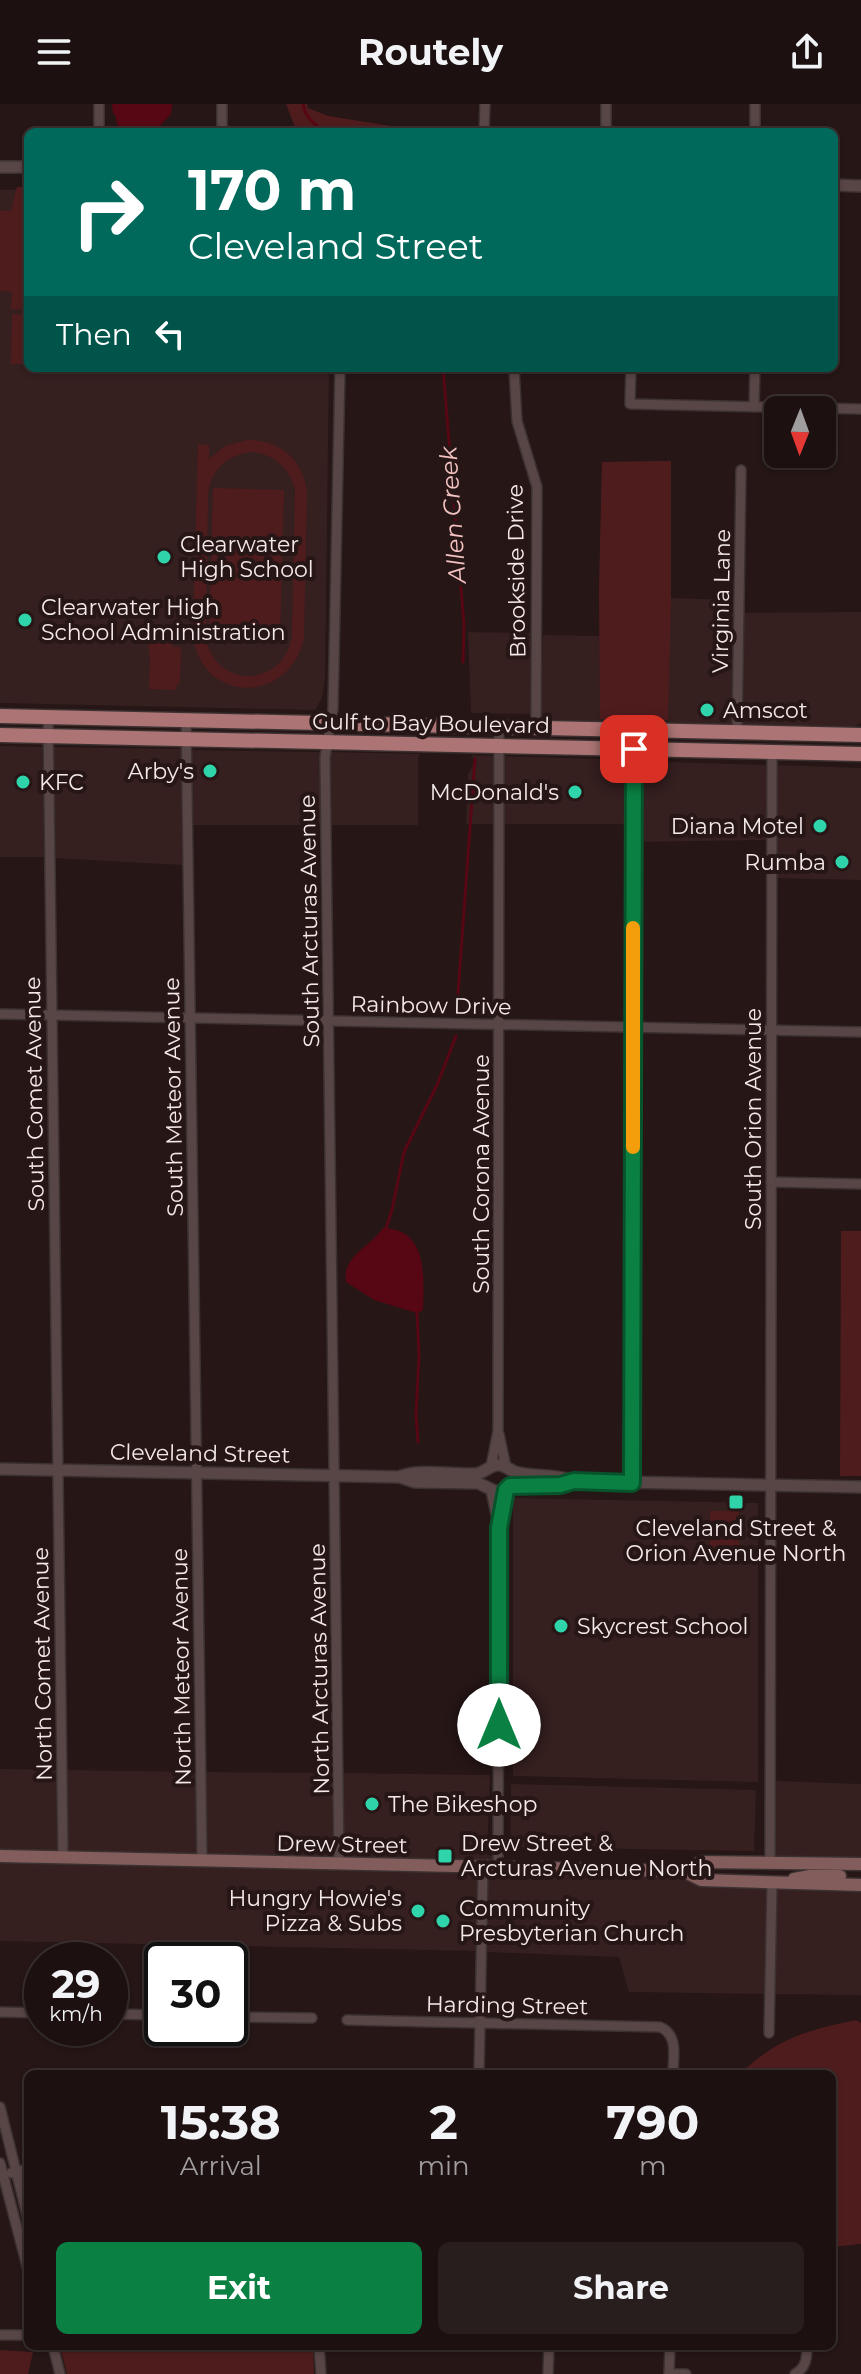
<!DOCTYPE html>
<style>
:root{--surface:#1c1010;--page:#291e1e;--text:#f1f3f6;--muted:#a09d9f;--line:#3a3030;--accent:#0b8043}
body{margin:0;font-family:Montserrat,sans-serif;background:var(--page);color:var(--text);height:100vh;display:flex;flex-direction:column;font-size:30px;white-space:nowrap}
*{box-sizing:border-box;margin:0}
p{font-size:26px;color:var(--muted)}
.icon{flex:none;width:44px;height:44px;fill:none;stroke:currentColor;stroke-width:2;stroke-linecap:round;stroke-linejoin:round}
.map{position:relative;flex:1;overflow:hidden}
.drawer{position:absolute;left:24px;top:1966px;width:812px;height:280px;display:flex;flex-direction:column;background:var(--surface);border-radius:12px;box-shadow:0 2px 6px #0004,0 0 0 2px var(--line)}
.drawer>*{flex:none}
.top-card{position:absolute;left:24px;top:24px;width:814px;height:244px;border-radius:12px;box-shadow:0 2px 6px #0004,0 0 0 2px var(--line);background:#00695c;color:#fff;overflow:hidden}
.needle{width:52px;rotate:181deg}
.tools{position:absolute;left:764px;top:292px;display:grid;gap:16px}
.tools a{display:grid;place-items:center;width:72px;height:72px;border-radius:12px;background:var(--surface);box-shadow:0 2px 6px #0004,0 0 0 2px var(--line);font-size:40px}
.speed{position:absolute;left:24px;top:1838px;display:flex;gap:16px;font-size:40px;font-weight:700;text-align:center}
.speed>*{display:grid;place-content:center;width:104px;height:104px;border-radius:50%;background:var(--surface);box-shadow:0 2px 6px #0004,0 0 0 2px var(--line);line-height:1}
.speed small{font-size:20px;font-weight:400}
.speed .limit{border:4px solid #111;border-radius:12px;background:#fff;color:#111}
.pin{position:absolute;display:grid;place-items:center;width:68px;height:68px;color:#fff;margin:-34px;border-radius:16px;box-shadow:0 4px 12px #0006}
.me{position:absolute;width:88px;margin:-44px;rotate:0deg;stroke-linejoin:round;filter:drop-shadow(0 0 6px #0008)}
.turn{display:flex;align-items:center;gap:28px;height:168px;padding:0 32px;font-size:36px}
.turn .icon{width:104px;height:104px;stroke-width:2.5}
.turn b{display:block;font-size:56px;line-height:68px}
.then{display:flex;align-items:center;height:76px;padding:0 32px;background:#0003;gap:16px;font-size:30px}
.eta{display:flex;justify-content:space-evenly;align-items:center;height:136px;text-align:center}
.eta b{font-size:48px;font-weight:700;line-height:56px}
.cta{display:flex;gap:16px;margin-top:auto;padding:16px 32px}
.cta a{flex:1;height:92px;border-radius:12px;background:var(--accent);color:#fff;font-size:32px;font-weight:700;line-height:92px;text-align:center}
.cta a+a{background:var(--page);color:var(--text)}
header{display:flex;justify-content:space-between;align-items:center;height:104px;padding:0 32px;background:var(--surface);font-size:36px;font-weight:700}
.map>svg:first-child{display:block}
</style>
<header><svg class="icon" aria-label="menu" viewBox="0 0 24 24"><path d="M4 6h16M4 12h16M4 18h16"/></svg>Routely<svg class="icon" aria-label="share" viewBox="0 0 24 24"><path d="M12 15V3M7 8l5-5 5 5M5 13v7h14v-7"/></svg></header>
<div class="map">
<svg width="861" height="2270" viewBox="0 0 861 2270">
<rect width="100%" height="100%" fill="#261616"/>
<g fill="#351f1f">
<polygon points="0,86 28,86 28,264 329,264 325,575 322,594 315,606 0,599"/>
<polygon points="671,357 671,494 734,496 732,622 541,616 543,531 601,532 599,488 602,358"/>
<polygon points="861,508 861,619 849,625 742,622 743,509"/>
<polygon points="468,528 530,529 531,610 471,609"/>
<polygon points="0,642 42,643 44,753 0,753"/>
<polygon points="52,643 181,645 182,761 54,754"/>
<polygon points="191,646 321,648 321,721 191,721"/>
<polygon points="330,648 420,650 418,653 418,721 330,721"/>
<polygon points="472,651 495,652 495,720 466,720 468,671 474,659"/>
<polygon points="504,652 629,656 629,720 504,720"/>
<polygon points="638,657 767,661 767,736 638,738"/>
<polygon points="777,661 861,664 861,776 777,774"/>
<polygon points="513,1394 758,1399 758,1678 513,1672"/>
<polygon points="0,1665 57,1666 58,1748 0,1747"/>
<polygon points="66,1666 196,1668 197,1751 67,1748"/>
<polygon points="205,1668 333,1669 334,1754 206,1751"/>
<polygon points="342,1669 490,1671 487,1751 493,1752 494,1758 343,1754"/>
<polygon points="775,1677 861,1680 861,1755 775,1753"/>
<polygon points="511,1680 756,1686 754,1747 510,1743"/>
<polygon points="0,1758 478,1768 476,1847 0,1837"/>
<polygon points="487,1768 679,1772 701,1781 767,1785 765,1890 629,1888 619,1853 486,1848"/>
<polygon points="776,1785 861,1787 861,1891 774,1890"/>
</g>
<g fill="#4f1c1e" fill-rule="evenodd">
<polygon points="286,0 307,0 308,4 328,12 429,28 297,28"/>
<polygon points="17,83 28,83 28,206 11,205 12,188 0,187 0,107 11,107"/>
<polygon points="12,210 28,211 28,260 11,260"/>
<path d="M 247,336 C 280,336 302,355 307,387 L 304,535 C 287,604 196,598 193,527 L 198,340 L 209,341 L 209,355 L 225,342 ZM 253,348 C 275,351 289,363 295,385 L 292,532 C 284,582 220,587 206,537 L 208,390 C 211,365 228,350 253,348 Z"/>
<polygon points="671,357 671,494 668,616 600,615 599,488 602,358"/>
<polygon points="213,384 284,386 280,536 209,534"/>
<polygon points="149,527 160,527 160,531 178,531 178,534 173,535 173,543 181,543 180,580 177,580 176,586 149,585 150,556 147,529"/>
<polygon points="841,1127 861,1127 861,1372 840,1372"/>
<rect x="710" y="1407" width="29" height="43"/>
<path d="M 856,1916 L 861,1919 L 861,2140 L 832,2143 L 832,1970 L 744,1970 L 744,1966 C 781,1933 809,1926 856,1916 Z"/>
<polygon points="60,2242 313,2242 314,2270 67,2270"/>
<polygon points="0,2246 33,2248 28,2270 0,2270"/>
</g>
<g fill="#570713">
<polygon points="112,0 172,0 171,10 154,28 119,28 115,10 113,10"/>
<path d="M 383,1124 C 428,1125 424,1173 423,1206 L 417,1209 L 374,1196 L 346,1178 C 342,1152 370,1143 383,1124 Z"/>
</g>
<g fill="none" stroke-linecap="round" stroke-linejoin="round">
<g stroke="#570713" stroke-width="3">
<path d="M 303,0 C 305,13 315,22 327,28"/>
<polyline points="443,264 464,521 463,558"/>
<polyline points="457,903 475,655"/>
<polyline points="386,1124 392,1106 404,1048 437,981 456,932"/>
<polyline points="417,1209 419,1252 416,1311 418,1338"/>
</g>
<g stroke="#3c3131" stroke-width="12">
<g id="minor">
<polyline points="99,28 99,0"/>
<polyline points="222,28 222,0"/>
<polyline points="484,28 485,0"/>
<polyline points="606,28 606,0"/>
<polyline points="755,28 755,0"/>
<polyline points="514,264 517,317 537,383 536,623"/>
<polyline points="631,264 630,300 860,305"/>
<polyline points="754,303 755,264"/>
<polyline points="48,613 63,1753"/>
<polyline points="186,615 202,1757"/>
<polyline points="737,628 741,366"/>
<polyline points="0,910 861,928"/>
<polyline points="771,1078 861,1080"/>
<polyline points="499,1330 506,1363"/>
<polyline points="491,1362 498,1327 499,622"/>
<polyline points="632,1379 634,645"/>
<polyline points="491,1387 498,1420"/>
<polyline points="770,1758 772,649"/>
<polyline points="339,1760 325,653 333,605 340,264"/>
<polyline points="498,1763 499,1424 506,1386"/>
<polyline points="0,1908 42,1909"/>
<polyline points="110,1910 162,1911"/>
<polyline points="230,1913 312,1914"/>
<path d="M 347,1916 L 660,1923 C 679,1931 673,1953 673,1970"/>
<polyline points="769,1929 772,1780"/>
<polyline points="479,1970 483,1763"/>
<polyline points="0,2003 28,2115"/>
<polyline points="0,2059 28,2166"/>
<polyline points="11,2069 28,2065"/>
<polyline points="0,2231 28,2231"/>
<polyline points="53,2242 60,2270"/>
<polyline points="319,2242 321,2270"/>
<polyline points="548,2270 549,2242"/>
<polyline points="669,2270 670,2242"/>
<polyline points="669,2270 686,2270"/>
<path d="M 795,2270 C 806,2264 807,2254 807,2242"/>
</g>
</g>
<g stroke="#3c3131" stroke-width="14">
<g id="tertiary">
<polyline points="0,63 28,63"/>
<polyline points="834,81 861,82"/>
<polyline points="0,1365 400,1373 415,1378 478,1379 499,1389 510,1382 560,1381 574,1377 861,1383"/>
<path d="M 401,1372 C 425,1365 450,1371 475,1370 C 485,1369 488,1362 497,1361 C 506,1360 510,1368 519,1369 C 538,1373 555,1370 574,1377"/>
</g>
</g>
<g stroke="#3c3131" stroke-width="15">
<g id="secondary">
<polyline points="0,1752 683,1767 701,1758 861,1760"/>
<polyline points="683,1767 701,1776 861,1781"/>
<polyline points="794,1775 810,1772 840,1772"/>
</g>
</g>
<g stroke="#3c3131" stroke-width="17">
<g id="primary">
<polyline points="0,612 861,631"/>
<polyline points="0,631 861,650"/>
</g>
</g>
<use href="#minor" stroke="#584545" stroke-width="9"/>
<use href="#tertiary" stroke="#584545" stroke-width="11"/>
<use href="#secondary" stroke="#825d5c" stroke-width="12"/>
<use href="#primary" stroke="#ac7474" stroke-width="14"/>
</g>
<g fill="none" stroke-linecap="round" stroke-linejoin="round">
<g stroke="#07532c" stroke-width="20">
<polyline id="route" points="499,1621 499,1424 506,1386 510,1382 560,1381 574,1377 632,1379 634,645"/>
</g>
<use href="#route" stroke="#0b8043" stroke-width="14"/>
<polyline stroke="#f59e0b" stroke-width="14" points="633,1043 633,824"/>
</g>
<g fill="#30d4aa" stroke="#261616" stroke-width="3">
<circle cx="164" cy="453" r="8"/>
<circle cx="25" cy="516" r="8"/>
<circle cx="707" cy="606" r="8"/>
<circle cx="210" cy="667" r="8"/>
<circle cx="23" cy="678" r="8"/>
<circle cx="575" cy="688" r="8"/>
<circle cx="820" cy="722" r="8"/>
<circle cx="842" cy="758" r="8"/>
<rect x="728" y="1390" width="16" height="16" rx="4"/>
<circle cx="561" cy="1522" r="8"/>
<circle cx="372" cy="1700" r="8"/>
<rect x="437" y="1744" width="16" height="16" rx="4"/>
<circle cx="418" cy="1807" r="8"/>
<circle cx="443" cy="1817" r="8"/>
</g>
<g text-anchor="middle" stroke-width="8" stroke-linejoin="round" paint-order="stroke">
<g font-size="22" fill="#f4e9e8" stroke="#261616" text-anchor="start">
<text x="180" y="448">Clearwater<tspan x="180" dy="25">High School</tspan></text>
<text x="41" y="511">Clearwater High<tspan x="41" dy="25">School Administration</tspan></text>
<text x="723" y="614">Amscot</text>
<text x="194" y="675" text-anchor="end">Arby's</text>
<text x="39" y="686">KFC</text>
<text x="559" y="696" text-anchor="end">McDonald's</text>
<text x="804" y="730" text-anchor="end">Diana Motel</text>
<text x="826" y="766" text-anchor="end">Rumba</text>
<text x="736" y="1432" text-anchor="middle">Cleveland Street &amp;<tspan x="736" dy="25">Orion Avenue North</tspan></text>
<text x="577" y="1530">Skycrest School</text>
<text x="388" y="1708">The Bikeshop</text>
<text x="461" y="1747">Drew Street &amp;<tspan x="461" dy="25">Arcturas Avenue North</tspan></text>
<text x="402" y="1802" text-anchor="end">Hungry Howie's<tspan x="402" dy="25">Pizza &amp; Subs</tspan></text>
<text x="459" y="1812">Community<tspan x="459" dy="25">Presbyterian Church</tspan></text>
</g>
<g font-size="22" fill="#f4e9e8" stroke="#261616">
<text transform="translate(516 467) rotate(-91)" y="8">Brookside Drive</text>
<text transform="translate(721 497) rotate(-89)" y="8">Virginia Lane</text>
<text transform="translate(431 619) rotate(1)" y="8">Gulf to Bay Boulevard</text>
<text transform="translate(309 817) rotate(-91)" y="8">South Arcturas Avenue</text>
<text transform="translate(431 901) rotate(1)" y="8">Rainbow Drive</text>
<text transform="translate(34 990) rotate(-91)" y="8">South Comet Avenue</text>
<text transform="translate(173 993) rotate(-91)" y="8">South Meteor Avenue</text>
<text transform="translate(753 1015) rotate(-90)" y="8">South Orion Avenue</text>
<text transform="translate(481 1070) rotate(-90)" y="8">South Corona Avenue</text>
<text transform="translate(200 1349) rotate(1)" y="8">Cleveland Street</text>
<text transform="translate(42 1560) rotate(-91)" y="8">North Comet Avenue</text>
<text transform="translate(181 1563) rotate(-91)" y="8">North Meteor Avenue</text>
<text transform="translate(319 1565) rotate(-91)" y="8">North Arcturas Avenue</text>
<text transform="translate(342 1740) rotate(1)" y="8">Drew Street</text>
<text transform="translate(507 1901) rotate(1)" y="8">Harding Street</text>
</g>
<g font-size="24" font-style="italic" fill="#f4c3c2" stroke="#261616">
<text transform="translate(453 411) rotate(-94)" y="8">Allen Creek</text>
</g>
</g>
</svg>
<div class="tools">
<a><svg class="needle" viewBox="-14 -14 28 28"><path d="M0-13l5 13h-10z" fill="#e53935"/><path d="M0 13l5-13h-10z" fill="#a09d9f"/></svg></a>
</div>
<div class="speed"><div>29<small>km/h</small></div><div class="limit">30</div></div>
<div class="pin" style="left:634px;top:645px;background:#d93025"><svg class="icon" aria-label="arrive" viewBox="0 0 24 24"><path d="M6 21V4h12l-3 4 3 4H6"/></svg></div>
<svg class="me" style="left:499px;top:1621px" viewBox="-20 -20 40 40"><circle r="19" fill="#fff"/><path d="M0-13L10 11 0 6-10 11z" fill="#0b8043"/></svg>
<div class="top-card">
<div class="turn"><svg class="icon" aria-label="right" viewBox="0 0 24 24"><path d="M7 20v-9h11M14 6l5 5-5 5"/></svg><div><b>170 m</b>Cleveland Street</div></div>
<div class="then">Then<svg class="icon" aria-label="left" viewBox="0 0 24 24"><path d="M17 20v-9H6M10 6l-5 5 5 5"/></svg></div>
</div>
<section class="drawer">
<div class="eta">
<div><b>15:38</b><p>Arrival</p></div>
<div><b>2</b><p>min</p></div>
<div><b>790</b><p>m</p></div>
</div>
<div class="cta"><a>Exit</a><a>Share</a></div>
</section>
</div>
